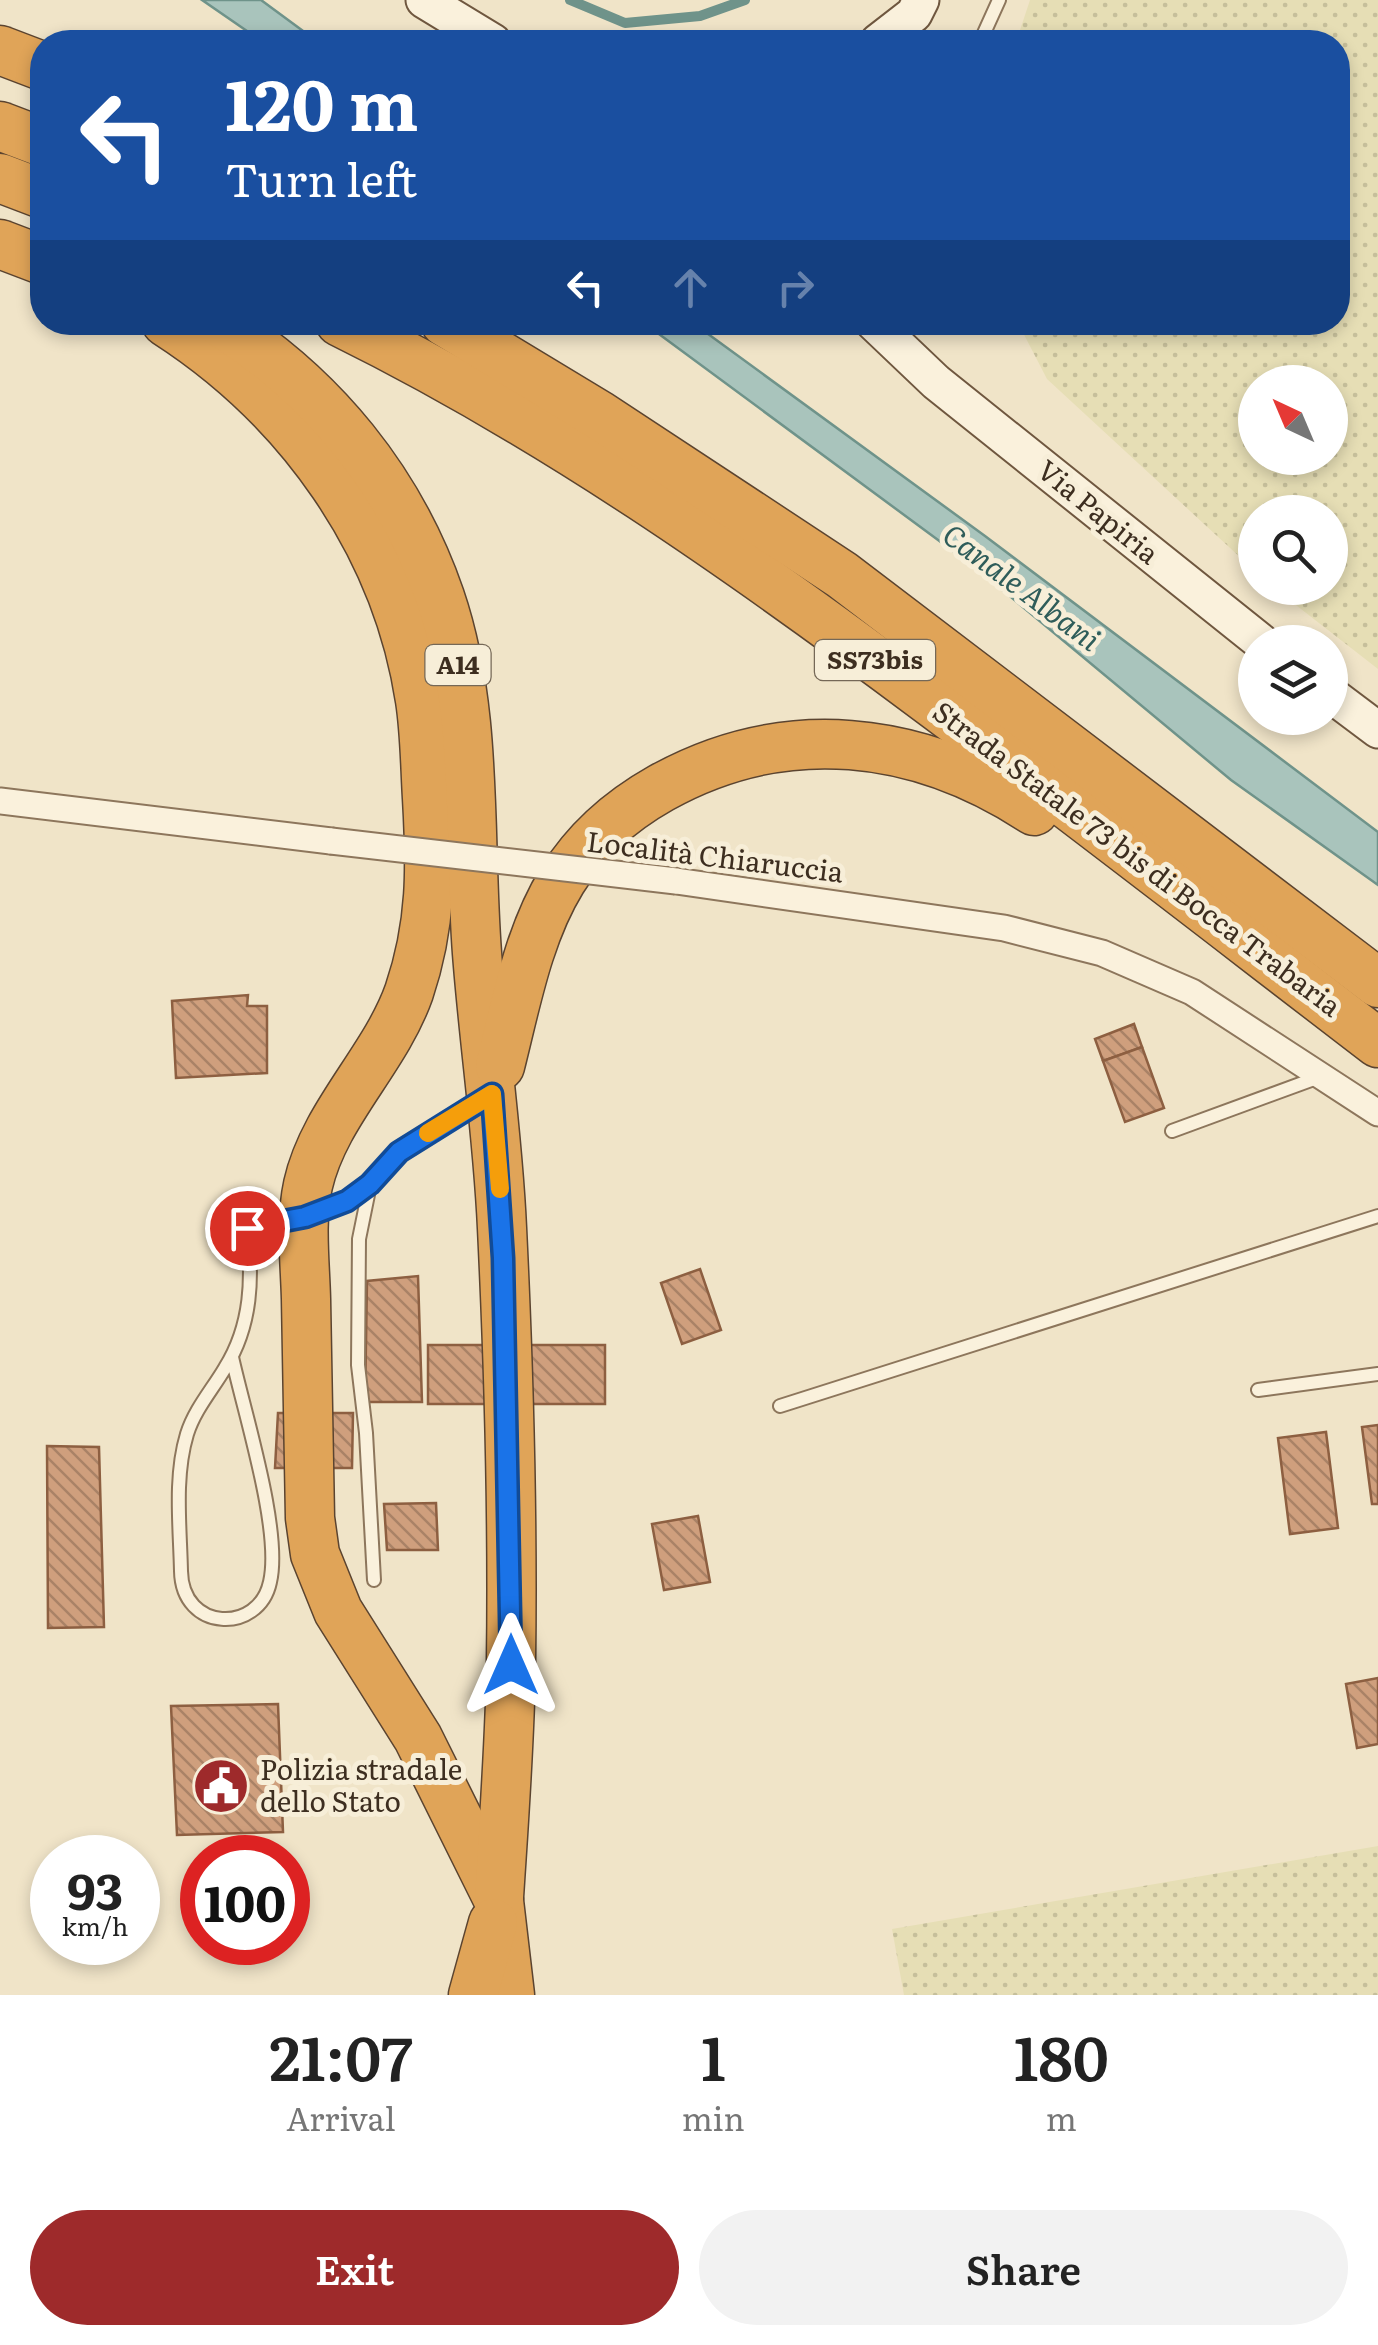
<!DOCTYPE html>
<meta charset="utf-8">
<style>
:root{--surface:#fff;--page:#f2f2f2;--text:#222;--muted:#767676;--accent:#9e2a2b}
body{margin:0;font-family:Literata,serif;background:var(--page);color:var(--text);height:100vh;display:flex;flex-direction:column;font-size:38px;white-space:nowrap}
*{box-sizing:border-box;margin:0}
p{font-size:32px;color:var(--muted)}
.icon{flex:none;width:55px;height:55px;fill:none;stroke:currentColor;stroke-width:2;stroke-linecap:round;stroke-linejoin:round}
.map{position:relative;height:1995px;overflow:hidden}
.drawer{display:flex;flex-direction:column;background:var(--surface);flex:1}
.drawer>*{flex:none}
.guide{position:absolute;left:30px;top:30px;width:1320px;height:305px;border-radius:40px;box-shadow:0 5px 15px #0003;background:#1a4fa0;color:#fff;overflow:hidden}
.needle{width:65px;rotate:316deg}
.tools{position:absolute;left:1238px;top:365px;display:grid;gap:20px}
.tools a{display:grid;place-items:center;width:110px;height:110px;border-radius:50%;background:var(--surface);box-shadow:0 5px 15px #0003;font-size:50px}
.speed{position:absolute;left:30px;top:1835px;display:flex;gap:20px;font-size:50px;font-weight:700;text-align:center}
.speed>*{display:grid;place-content:center;width:130px;height:130px;border-radius:50%;background:var(--surface);box-shadow:0 5px 15px #0003;line-height:1}
.speed small{font-size:25px;font-weight:400}
.speed .limit{border:15px solid #d22;background:#fff;color:#111}
.pin{position:absolute;display:grid;place-items:center;width:85px;height:85px;color:#fff;margin:-42px;border:5px solid #fff;border-radius:50%;box-shadow:0 2px 10px #0007}
.me{position:absolute;width:110px;margin:-55px;rotate:0deg;stroke-linejoin:round;filter:drop-shadow(0 0 8px #0008)}
.turn{display:flex;align-items:center;gap:35px;height:210px;padding:0 30px;font-size:45px}
.turn .icon{width:130px;height:130px;stroke-width:2.5}
.turn b{display:block;font-size:70px;line-height:85px}
.lanes{display:flex;align-items:center;height:95px;padding:0 30px;background:#0003;justify-content:center;gap:50px;direction:ltr}
.lanes .off{opacity:.35}
.eta{display:flex;justify-content:space-evenly;align-items:center;height:170px;text-align:center}
.eta b{font-size:60px;font-weight:600;line-height:70px}
.cta{display:flex;gap:20px;margin-top:auto;padding:20px 30px}
.cta a{flex:1;height:115px;border-radius:60px;background:var(--accent);color:#fff;font-size:40px;font-weight:600;line-height:115px;text-align:center}
.cta a+a{background:var(--page);color:var(--text)}
.map>svg:first-child{display:block}
</style>
<div class="map">
<svg width="1378" height="1995" viewBox="0 0 1378 1995">
<defs>
<pattern id="farmland-dots" width="8" height="8" patternUnits="userSpaceOnUse" patternTransform="scale(2.5)"><rect width="8" height="8" fill="#e6deb5"/><path d="M2 2h.1M6 6h.1" fill="none" stroke="#c6bf9b" stroke-width="1.8" stroke-linecap="round"/></pattern>
<pattern id="building-back-hatch" width="6" height="6" patternUnits="userSpaceOnUse" patternTransform="scale(2.5)"><rect width="6" height="6" fill="#cf9f7d"/><path d="M-1 5l2 2M0 0l6 6M5-1l2 2" fill="none" stroke="#a98266"/></pattern>
</defs>
<rect width="100%" height="100%" fill="#f0e4c8"/>
<g fill="url(#farmland-dots)" fill-rule="evenodd">
<path d="M 1030,0 L 1378,0 L 1378,669 L 1274,588 L 1330,588 L 1330,512 L 1255,512 L 1255,571 L 1047,379 L 1018,323 L 1338,322 L 1338,42 L 1016,42 ZM 1255,382 L 1330,382 L 1330,458 L 1255,458 Z"/>
<polygon points="1378,1846 1378,1995 904,1995 892,1929"/>
</g>
<g fill="#a9c4bc" stroke="#6f938a" stroke-width="2.5">
<polygon points="202,0 261,0 318,42 263,42"/>
<polygon points="644,323 693,323 985,536 1378,832 1378,885 1231,780 976,568"/>
</g>
<g fill="none" stroke-linecap="round" stroke-linejoin="round">
<polyline stroke="#6f938a" stroke-width="10" points="570,0 625,23 700,16 745,0"/>
</g>
<g fill="url(#building-back-hatch)" stroke="#8d5f41" stroke-width="2.5">
<polygon points="248,995 247,1006 267,1006 267,1073 176,1078 172,1001"/>
<polygon points="1134,1024 1142,1047 1103,1061 1095,1039"/>
<polygon points="1142,1047 1164,1108 1125,1122 1103,1061"/>
<polygon points="700,1269 721,1330 682,1344 661,1283"/>
<polygon points="418,1276 422,1402 365,1402 367,1281"/>
<rect x="428" y="1345" width="177" height="59"/>
<polygon points="278,1413 353,1413 352,1468 275,1468"/>
<polygon points="1378,1425 1378,1504 1372,1504 1362,1427"/>
<polygon points="1326,1432 1338,1528 1290,1534 1278,1438"/>
<polygon points="47,1446 99,1447 104,1627 48,1628"/>
<polygon points="436,1503 438,1550 387,1550 384,1504"/>
<polygon points="698,1516 710,1582 664,1590 652,1524"/>
<polygon points="1378,1678 1378,1744 1357,1748 1346,1684"/>
<polygon points="278,1704 283,1832 177,1835 171,1706"/>
</g>
<g fill="none" stroke-linecap="round" stroke-linejoin="round">
<g stroke="#8d765c" stroke-width="16">
<g id="lane">
<polyline points="980,42 999,0"/>
<polyline points="1172,1131 1322,1076"/>
<polyline points="370,1185 359,1239 358,1365 366,1433 374,1580"/>
<polyline points="314,1213 360,1194 399,1151 482,1100"/>
<path d="M 232,1357 C 244,1412 282,1531 270,1582 C 259,1634 182,1632 181,1571 C 180,1526 174,1477 187,1434 C 195,1409 212,1390 225,1368 C 252,1325 253,1277 247,1228 L 295,1219"/>
<polyline points="1258,1390 1378,1374"/>
<polyline points="780,1406 1378,1216"/>
</g>
</g>
<g stroke="#8d765c" stroke-width="29">
<g id="street">
<polyline points="0,801 331,841"/>
<polyline points="676,881 1004,928 1102,953 1192,992 1378,1113"/>
</g>
</g>
<g stroke="#6f573f" stroke-width="39">
<g id="secondary">
<polyline points="424,0 493,42"/>
<polyline points="878,42 914,14 921,0"/>
<polyline points="873,322 936,382 1261,642"/>
<polyline points="1330,694 1378,730"/>
</g>
</g>
<g stroke="#5b4430" stroke-width="51">
<g id="highway">
<polyline points="0,50 42,66"/>
<polyline points="0,126 42,142"/>
<polyline points="0,178 42,194"/>
<polyline points="0,244 42,260"/>
<path d="M 166,322 C 298,407 396,543 420,700 C 425,732 425,765 427,798 C 431,867 432,924 409,992 C 385,1060 324,1114 308,1185 C 300,1222 305,1261 306,1299 C 307,1372 308,1445 310,1518 L 315,1554 L 338,1611 L 418,1738 L 499,1901 L 510,1995"/>
<path d="M 220,322 C 323,387 400,481 440,597 C 479,711 468,835 477,953 C 484,1045 498,1136 502,1228 C 509,1372 513,1518 511,1663 C 510,1741 504,1819 499,1897"/>
<path d="M 340,322 C 549,425 740,559 926,698 C 1078,811 1228,928 1378,1043"/>
<polyline points="445,322 599,415 842,575 1378,983"/>
<path d="M 500,1066 C 516,1003 528,935 562,880 C 586,841 622,810 661,788 C 785,719 918,735 1034,811"/>
<polyline points="473,1995 493,1923"/>
</g>
</g>
<use href="#lane" stroke="#faf1dc" stroke-width="12"/>
<use href="#street" stroke="#faf1dc" stroke-width="25"/>
<use href="#secondary" stroke="#faf1dc" stroke-width="35"/>
<use href="#highway" stroke="#e0a458" stroke-width="48"/>
<g stroke="#8d765c" stroke-width="29" stroke-linecap="butt">
<polyline id="street-bridge" points="331,841 676,881"/>
</g>
<use href="#street-bridge" stroke="#faf1dc" stroke-width="25"/>
</g>
<g fill="none" stroke-linecap="round" stroke-linejoin="round">
<g stroke="#114b97" stroke-width="25">
<polyline id="route" points="247,1228 305,1217 347,1201 370,1184 399,1152 492,1094 503,1258 511,1665"/>
</g>
<use href="#route" stroke="#1a73e8" stroke-width="18"/>
<polyline stroke="#f59e0b" stroke-width="18" points="428,1133 492,1094 500,1189"/>
</g>
<defs>
<g id="civic-disc" transform="scale(2.875)"><circle r="9.5" fill="#9e2a2b" stroke="#f7eed8"/><path d="M-.6-6.5H3V-4.5H.6V-3L4-1V1h2V6H-6V1h2V-1L-.6-3ZM-1.2 2.5V6h2.4V2.5Z" fill="#fff"/></g>
</defs>
<g fill-rule="evenodd">
<use href="#civic-disc" x="221" y="1786"/>
</g>
<g text-anchor="middle" stroke-width="10" stroke-linejoin="round" paint-order="stroke">
<g fill="#f7eed8" stroke="#756857" stroke-width="2.5">
<rect x="815" y="640" width="120" height="40" rx="8"/>
<rect x="425.5" y="645" width="65" height="40" rx="8"/>
</g>
<g font-size="25" font-weight="bold" fill="#3d2e20">
<text x="875" y="669">SS73bis</text>
<text x="458" y="674">A14</text>
</g>
<g font-size="28" fill="#3d2e20" stroke="#f7eed8">
<text transform="translate(1098 512) rotate(39)" y="10">Via Papiria</text>
<text transform="translate(715 857) rotate(7)" y="10">Località Chiaruccia</text>
<text transform="translate(1137 859) rotate(37)" y="10">Strada Statale 73 bis di Bocca Trabaria</text>
</g>
<g font-size="28" fill="#3d2e20" stroke="#f7eed8" text-anchor="start">
<text x="260" y="1780">Polizia stradale<tspan x="260" dy="32">dello Stato</tspan></text>
</g>
<g font-size="30" font-style="italic" fill="#2f5d5a" stroke="#f7eed8">
<text transform="translate(1021 588) rotate(37)" y="10">Canale Albani</text>
</g>
</g>
</svg>
<div class="tools">
<a><svg class="needle" viewBox="-14 -14 28 28"><path d="M0-13l5 13h-10z" fill="#e53935"/><path d="M0 13l5-13h-10z" fill="#767676"/></svg></a>
<a><svg class="icon" aria-label="search" viewBox="0 0 24 24"><circle cx="10" cy="10" r="6"/><path d="M15 15l6 6"/></svg></a>
<a><svg class="icon" aria-label="layers" viewBox="0 0 24 24"><path d="M12 4l9 5-9 5-9-5zM3 14l9 5 9-5"/></svg></a>
</div>
<div class="speed"><div>93<small>km/h</small></div><div class="limit">100</div></div>
<div class="pin" style="left:247px;top:1228px;background:#d93025"><svg class="icon" aria-label="arrive" viewBox="0 0 24 24"><path d="M6 21V4h12l-3 4 3 4H6"/></svg></div>
<svg class="me" style="left:511px;top:1665px" viewBox="-20 -20 40 40"><path d="M0-17L14 15 0 8-14 15z" fill="#1a73e8" stroke="#fff" stroke-width="4"/></svg>
<div class="guide">
<div class="turn"><svg class="icon" aria-label="left" viewBox="0 0 24 24"><path d="M17 20v-9H6M10 6l-5 5 5 5"/></svg><div><b>120 m</b>Turn left</div></div>
<div class="lanes"><svg class="icon" aria-label="left" viewBox="0 0 24 24"><path d="M17 20v-9H6M10 6l-5 5 5 5"/></svg><svg class="icon off" aria-label="ahead" viewBox="0 0 24 24"><path d="M12 20V5M6 11l6-6 6 6"/></svg><svg class="icon off" aria-label="right" viewBox="0 0 24 24"><path d="M7 20v-9h11M14 6l5 5-5 5"/></svg></div>
</div>
</div>
<section class="drawer">
<div class="eta">
<div><b>21:07</b><p>Arrival</p></div>
<div><b>1</b><p>min</p></div>
<div><b>180</b><p>m</p></div>
</div>
<div class="cta"><a>Exit</a><a>Share</a></div>
</section>
